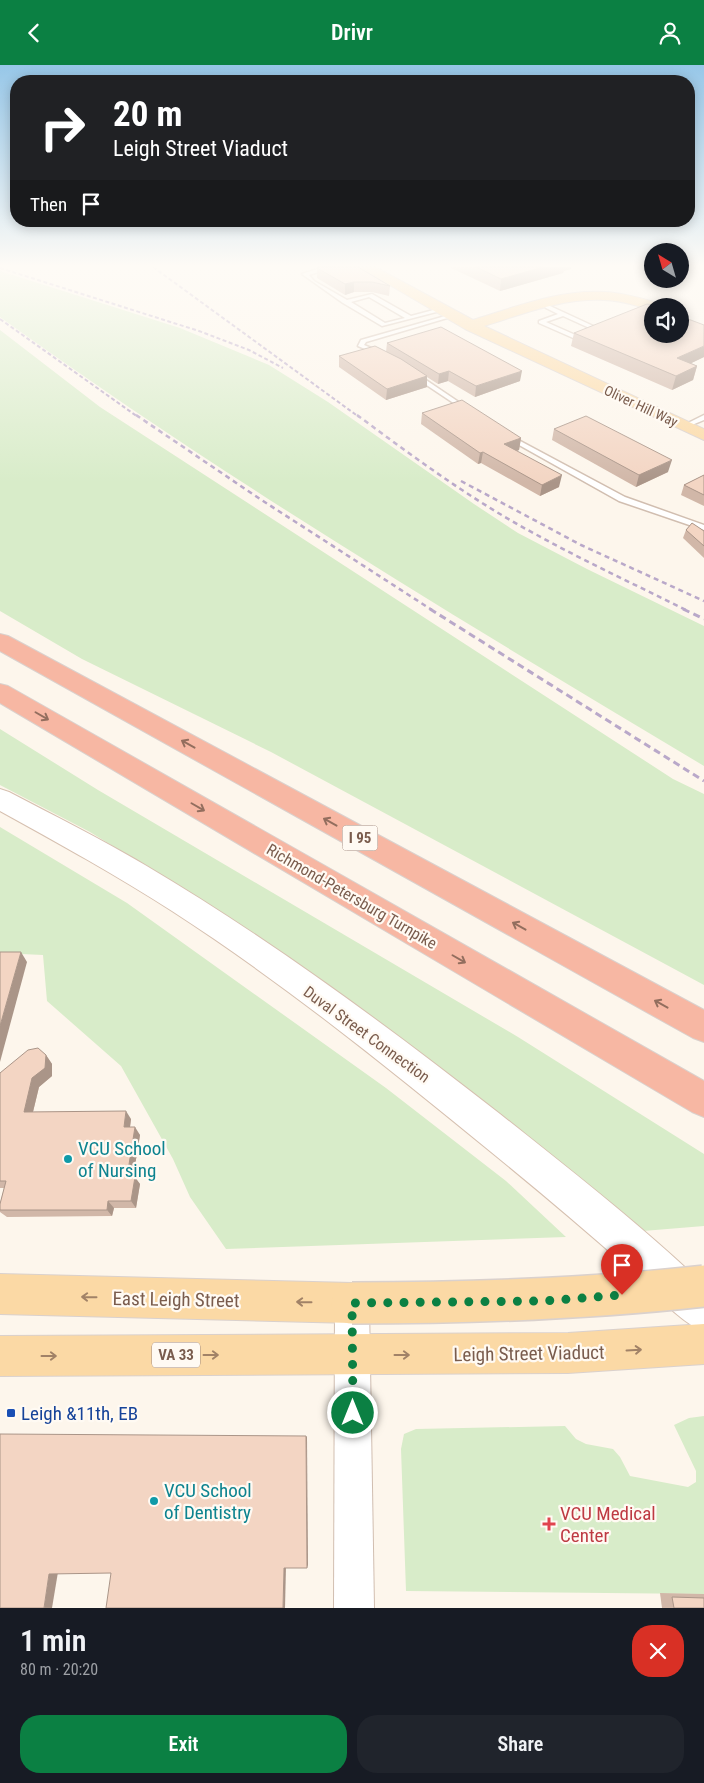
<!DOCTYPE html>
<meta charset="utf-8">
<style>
:root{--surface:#171b24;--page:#20242c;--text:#f1f3f6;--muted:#9ea1a6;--accent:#0b8043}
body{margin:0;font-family:"Roboto Condensed",sans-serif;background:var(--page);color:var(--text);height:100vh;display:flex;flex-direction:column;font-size:19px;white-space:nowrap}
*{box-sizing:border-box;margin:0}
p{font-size:16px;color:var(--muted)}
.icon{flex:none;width:28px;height:28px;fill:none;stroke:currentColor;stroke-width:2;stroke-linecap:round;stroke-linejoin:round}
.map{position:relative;height:1543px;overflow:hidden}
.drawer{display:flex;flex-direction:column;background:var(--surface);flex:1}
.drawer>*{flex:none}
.top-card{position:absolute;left:10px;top:10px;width:685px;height:152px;border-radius:20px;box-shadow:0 2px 12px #0003;background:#202124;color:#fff;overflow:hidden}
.needle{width:32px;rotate:323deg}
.tools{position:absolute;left:644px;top:178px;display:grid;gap:10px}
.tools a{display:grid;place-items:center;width:45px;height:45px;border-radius:50%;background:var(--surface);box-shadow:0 2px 12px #0003;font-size:25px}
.pin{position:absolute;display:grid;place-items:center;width:42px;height:42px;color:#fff;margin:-51px -21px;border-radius:50% 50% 50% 0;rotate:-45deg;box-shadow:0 0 5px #0007}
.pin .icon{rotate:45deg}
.me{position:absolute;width:55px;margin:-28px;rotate:0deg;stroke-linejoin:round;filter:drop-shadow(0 0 4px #0008)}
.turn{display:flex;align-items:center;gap:18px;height:105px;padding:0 20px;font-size:22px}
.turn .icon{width:65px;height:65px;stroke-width:2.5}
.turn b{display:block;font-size:35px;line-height:42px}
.then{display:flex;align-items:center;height:48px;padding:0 20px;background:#0003;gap:10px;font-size:19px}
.round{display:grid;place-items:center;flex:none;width:52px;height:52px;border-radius:20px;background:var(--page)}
.summary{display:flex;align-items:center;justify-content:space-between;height:85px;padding:0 20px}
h1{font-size:30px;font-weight:600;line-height:38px}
.action{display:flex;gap:10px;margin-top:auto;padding:10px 20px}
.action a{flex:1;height:58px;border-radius:20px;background:var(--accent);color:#fff;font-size:20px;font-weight:600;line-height:58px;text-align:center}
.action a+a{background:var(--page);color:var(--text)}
header{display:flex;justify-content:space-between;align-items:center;height:65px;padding:0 20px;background:var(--accent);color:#fff;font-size:22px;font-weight:600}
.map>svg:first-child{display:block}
</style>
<header><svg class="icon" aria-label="back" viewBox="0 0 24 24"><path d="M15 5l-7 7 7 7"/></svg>Drivr<svg class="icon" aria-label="person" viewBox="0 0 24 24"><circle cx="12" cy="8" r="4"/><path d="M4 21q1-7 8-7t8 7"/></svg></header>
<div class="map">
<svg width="704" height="1543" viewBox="0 0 704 1543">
<rect width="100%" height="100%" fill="#fdf6ec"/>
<g fill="#d8ecc9">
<path d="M 0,206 L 180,263 L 269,300 L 328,337 L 474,439 L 518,468 L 587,504 L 704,561 L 704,701 C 465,558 226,415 0,252 Z"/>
<polygon points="0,265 100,342 673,714 704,729 704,920 271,687 82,594 0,546"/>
<polygon points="0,664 98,725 518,972 704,1089 704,1161 643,1166 163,812 90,767 0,720"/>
<polygon points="0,762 127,838 386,1023 506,1116 566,1172 226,1184 190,1132 173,1094 121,1001 47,936 43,890 0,888"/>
<polygon points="704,1351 704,1529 406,1526 401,1384 404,1369 416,1364 565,1361 576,1374 586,1379 613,1384 620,1392 630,1411 688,1422 696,1417 696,1406 674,1360 689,1353"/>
</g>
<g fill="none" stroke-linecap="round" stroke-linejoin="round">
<g stroke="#d1beb0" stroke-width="3">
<g id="lane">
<path d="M 324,202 L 333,202 L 309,210 L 314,216 L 347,235 L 372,229 L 411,251 L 441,243 L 444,245 L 382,261 L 343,238 L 302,209 ZM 369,232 L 405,253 L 385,258 L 351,237 Z"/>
<path d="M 545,236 L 550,241 L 604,266 L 580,276 L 539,258 L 539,256 L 558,249 L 546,243 L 542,238 ZM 563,251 L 596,266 L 580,272 L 546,257 Z"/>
<polygon points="449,250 454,251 366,277 364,280 383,288 383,290 379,290 358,281 361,275"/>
<polygon points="413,309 417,309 472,346 467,347 413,311"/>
<polygon points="704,350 704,355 687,362 682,361"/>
<polygon points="507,369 625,432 704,460 704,465 619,436 505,372 503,371"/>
</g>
</g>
<g stroke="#d1beb0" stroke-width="2">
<polygon id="street" points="352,1221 364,1226 369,1238 374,1543 334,1543 335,1238 340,1226"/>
</g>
<g stroke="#d6c0b0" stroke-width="2">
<path id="secondary" d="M 0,724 L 9,727 C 55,751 101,774 145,800 C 270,874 386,960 500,1049 C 569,1104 640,1159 704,1220 L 704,1267 C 678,1256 649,1222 627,1202 C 584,1164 540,1127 496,1091 C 391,1005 285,919 172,846 C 116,810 58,778 0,746 Z"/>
</g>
<g stroke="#dad1cd" stroke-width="2">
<g id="primary">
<path d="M 359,202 L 375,202 L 473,255 C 515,242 560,224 605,227 C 623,228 640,233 658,238 L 660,241 L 652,241 L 652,245 C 636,241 621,235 604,235 C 562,233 523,249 484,261 L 704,364 L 704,375 L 465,264 Z"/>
<polygon points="0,1209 352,1218 366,1224 372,1238 366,1252 352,1258 0,1249"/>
<polygon points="704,1259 704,1299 568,1308 0,1311 0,1271 568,1268"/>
</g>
</g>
<g stroke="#dad1cd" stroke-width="2">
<g id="highway">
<polygon points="0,569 8,571 704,945 704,977 693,973 0,586"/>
<polygon points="0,619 8,621 704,1016 704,1052 692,1047 0,638"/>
</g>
</g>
<use href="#lane" fill="#fff" fill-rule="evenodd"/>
<use href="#street" fill="#fff" fill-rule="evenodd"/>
<use href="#secondary" fill="#fff" fill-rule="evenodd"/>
<use href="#primary" fill="#fbd9a5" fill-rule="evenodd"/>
<use href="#highway" fill="#f7b7a3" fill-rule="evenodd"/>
<g stroke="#b9a8c9" stroke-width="2" stroke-dasharray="4 2.5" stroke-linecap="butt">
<polyline points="153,202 359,352"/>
<polyline points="0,203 199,266 249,285 283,303"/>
<polyline points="0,254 138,352"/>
</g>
<g stroke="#b9a8c9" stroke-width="2.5" stroke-dasharray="5 4" stroke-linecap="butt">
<polyline points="136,350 260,434 432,545"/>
<path d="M 357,350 C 415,393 473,436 537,470 C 586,497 636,520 686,545"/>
<polyline points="461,416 581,480 704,536"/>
</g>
<g stroke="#b9a8c9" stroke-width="3" stroke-dasharray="7 4.5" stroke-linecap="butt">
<polyline points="430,544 704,716"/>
<polyline points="683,544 704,554"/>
</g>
<g stroke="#dad1cd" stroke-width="44" stroke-linecap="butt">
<path id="primary-bridge" d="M 352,1238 C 470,1238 587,1234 704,1221"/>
</g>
<use href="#primary-bridge" stroke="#fbd9a5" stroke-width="41"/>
</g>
<g fill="#d1b7a8">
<polygon points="449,202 571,202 571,204 564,206 563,208 500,226"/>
<polygon points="317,203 390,221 389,231 372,227 354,227 345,230 317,213"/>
<polygon points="574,268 704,292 691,298 697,301 693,315 672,325 571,281"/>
<polygon points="387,278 520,316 475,332 448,316 438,319 427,312 427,322 386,335 339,302 339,291 386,287"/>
<polygon points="422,348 521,373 519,385 517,386 559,422 540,431 481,398 478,399 421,359"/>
<polygon points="554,364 668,407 636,422 552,375"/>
<polygon points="704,410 704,441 681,430 684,420"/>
<polygon points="686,465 704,466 704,493 683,473"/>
<polygon points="46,990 52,999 52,1011 39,1022 33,1047 131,1054 130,1062 140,1070 133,1112 140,1119 136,1143 114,1143 112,1151 7,1152 0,1147 0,1139 4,1123 0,1123 0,1008"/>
<polygon points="660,1528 704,1529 704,1543 662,1543"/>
</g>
<g fill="#aa9588">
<polygon points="543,202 571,202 571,204 564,206 563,208 500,226 501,214"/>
<polygon points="354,217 354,227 345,230 345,219"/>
<polygon points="704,281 704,292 673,307 677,293"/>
<polygon points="697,301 693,315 672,325 676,311"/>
<polygon points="449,306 448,316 438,319 439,309"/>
<polygon points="522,306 520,316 475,332 476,321"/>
<polygon points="427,311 427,322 386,335 387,324"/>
<polygon points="521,373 519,385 503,391 504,379"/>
<polygon points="483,387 481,398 478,399 480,388"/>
<polygon points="672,395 668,407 636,422 639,410"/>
<polygon points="562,410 559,422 540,431 542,420"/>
<polygon points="21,887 27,897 0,997 0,961"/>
<polygon points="46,990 52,999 52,1011 39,1022 31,1055 24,1047 32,1013"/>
<polygon points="126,1046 131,1054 129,1070 124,1062"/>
<polygon points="135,1062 140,1070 132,1119 127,1112"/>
<polygon points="135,1112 140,1119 136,1143 131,1136"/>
<polygon points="108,1136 114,1143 112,1151 107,1145"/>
<polygon points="306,1371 307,1372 308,1500 307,1503"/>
<polygon points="286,1501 285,1543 283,1543 284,1503"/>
<polygon points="58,1507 52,1543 44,1543 49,1509"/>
</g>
<g fill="#f3d5c3" stroke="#aa9588">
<polygon points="319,202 358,202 390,221 372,217 354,217 345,219 317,203"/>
<polygon points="476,202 543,202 501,214"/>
<polygon points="647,239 654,241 652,241 652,269 680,269 680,251 704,260 704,281 677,293 697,301 676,311 574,268"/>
<polygon points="441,262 522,306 476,321 449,306 439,309 387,278"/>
<polygon points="375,281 401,294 427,311 387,324 339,291"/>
<polygon points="462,335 521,373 504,379 562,410 542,420 483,387 480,388 422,348"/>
<polygon points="586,351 672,395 639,410 554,364"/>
<polygon points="704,410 704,430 684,420"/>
<polygon points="692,458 704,466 704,481 686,465"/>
<polygon points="0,887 21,887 0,961"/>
<polygon points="38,983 46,990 45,1003 32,1013 24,1047 126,1046 124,1062 135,1062 127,1112 135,1112 131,1136 108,1136 107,1145 0,1145 0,1139 6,1116 0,1116 0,1008 28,985"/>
<polygon points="0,1369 306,1371 307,1503 284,1503 283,1543 106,1543 111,1508 49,1509 44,1543 0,1543"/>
<polygon points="672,1532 704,1533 704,1543 674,1543"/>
</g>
<defs><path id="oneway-shaft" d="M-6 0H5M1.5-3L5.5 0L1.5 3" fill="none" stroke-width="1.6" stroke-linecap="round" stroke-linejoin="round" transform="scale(1.25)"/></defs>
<g stroke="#936e5e">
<use href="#oneway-shaft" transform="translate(42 651) rotate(30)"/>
<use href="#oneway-shaft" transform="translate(188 679) rotate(-151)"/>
<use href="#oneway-shaft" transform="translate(198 742) rotate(30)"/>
<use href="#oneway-shaft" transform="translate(330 757) rotate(-151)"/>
<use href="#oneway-shaft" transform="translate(519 861) rotate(-151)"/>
<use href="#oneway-shaft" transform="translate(459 894) rotate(30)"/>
<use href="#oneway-shaft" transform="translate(661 939) rotate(-151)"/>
</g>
<g stroke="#a18267">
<use href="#oneway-shaft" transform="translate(89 1232) rotate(-179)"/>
<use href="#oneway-shaft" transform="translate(304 1237) rotate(-179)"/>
<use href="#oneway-shaft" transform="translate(634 1285) rotate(-3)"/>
<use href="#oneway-shaft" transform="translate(211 1290)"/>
<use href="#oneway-shaft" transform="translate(402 1290)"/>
<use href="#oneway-shaft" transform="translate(49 1291)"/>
</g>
<linearGradient id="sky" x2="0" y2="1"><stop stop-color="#97c7e8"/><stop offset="0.48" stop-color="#fefbf6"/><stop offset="1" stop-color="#fefbf6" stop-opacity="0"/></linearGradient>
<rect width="704" height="418" fill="url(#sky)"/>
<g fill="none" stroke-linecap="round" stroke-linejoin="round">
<polyline stroke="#0b8043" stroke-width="9" stroke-dasharray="0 16.2" points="353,1348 352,1238 544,1236 622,1230"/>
</g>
<g fill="#0f9aa8" stroke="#fffaf3" stroke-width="2">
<circle cx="68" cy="1094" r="5"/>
<circle cx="154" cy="1436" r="5"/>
</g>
<rect fill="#1a4fb4" stroke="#fffaf3" stroke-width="2" x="6" y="1343" width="10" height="10" rx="2.5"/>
<path fill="#e0444e" stroke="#fffaf3" stroke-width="2" d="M546.5 1451.5h5v5h5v5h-5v5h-5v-5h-5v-5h5z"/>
<g text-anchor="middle" stroke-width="4.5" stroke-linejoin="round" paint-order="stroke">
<g font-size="14" fill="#7a5c4d" stroke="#fffaf3">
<text transform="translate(641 341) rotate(25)" y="5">Oliver Hill Way</text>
</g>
<g fill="#fffaf3" stroke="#a28b7f" stroke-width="1">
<rect x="342.5" y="760.5" width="35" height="25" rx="4"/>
<rect x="152" y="1277.5" width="48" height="25" rx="4"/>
</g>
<g font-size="15" font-weight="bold" fill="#7a5c4d">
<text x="360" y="778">I 95</text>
<text x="176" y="1295">VA 33</text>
</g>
<g font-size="16" fill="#7a5c4d" stroke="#fffaf3">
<text transform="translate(352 831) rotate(30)" y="6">Richmond-Petersburg Turnpike</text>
<text transform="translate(367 969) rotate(36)" y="6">Duval Street Connection</text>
</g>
<g font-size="19" fill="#0d838f" stroke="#fffaf3" text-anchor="start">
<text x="78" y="1090">VCU School<tspan x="78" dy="22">of Nursing</tspan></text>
<text x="164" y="1432">VCU School<tspan x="164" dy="22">of Dentistry</tspan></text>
</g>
<g font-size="19" fill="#7a5c4d" stroke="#fffaf3">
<text transform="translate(176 1234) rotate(1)" y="7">East Leigh Street</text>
<text transform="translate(529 1288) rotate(-1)" y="7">Leigh Street Viaduct</text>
</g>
<g font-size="19" fill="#164399" stroke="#fffaf3" text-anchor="start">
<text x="21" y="1355">Leigh &amp;11th, EB</text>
</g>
<g font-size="19" fill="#be3a42" stroke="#fffaf3" text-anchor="start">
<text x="560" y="1455">VCU Medical<tspan x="560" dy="22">Center</tspan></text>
</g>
</g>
</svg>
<div class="tools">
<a><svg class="needle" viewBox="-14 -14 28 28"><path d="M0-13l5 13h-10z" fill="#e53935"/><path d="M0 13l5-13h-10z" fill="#9ea1a6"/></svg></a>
<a><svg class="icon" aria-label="sound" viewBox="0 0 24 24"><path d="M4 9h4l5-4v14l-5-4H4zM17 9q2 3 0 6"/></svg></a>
</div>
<div class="pin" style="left:622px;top:1230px;background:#d93025"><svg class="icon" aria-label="arrive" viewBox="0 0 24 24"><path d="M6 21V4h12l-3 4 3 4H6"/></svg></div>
<svg class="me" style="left:353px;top:1348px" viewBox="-20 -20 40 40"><circle r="17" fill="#0b8043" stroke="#fff" stroke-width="3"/><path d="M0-11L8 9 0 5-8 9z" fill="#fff"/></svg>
<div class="top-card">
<div class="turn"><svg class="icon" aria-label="right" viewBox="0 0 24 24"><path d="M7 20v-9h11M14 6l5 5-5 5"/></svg><div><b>20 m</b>Leigh Street Viaduct</div></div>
<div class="then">Then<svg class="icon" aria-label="arrive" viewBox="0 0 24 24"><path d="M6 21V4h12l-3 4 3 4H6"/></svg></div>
</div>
</div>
<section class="drawer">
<div class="summary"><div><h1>1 min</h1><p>80 m · 20:20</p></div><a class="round" style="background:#d93025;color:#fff"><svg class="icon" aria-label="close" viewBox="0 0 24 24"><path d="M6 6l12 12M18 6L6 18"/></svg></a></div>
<div class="action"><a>Exit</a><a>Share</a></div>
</section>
